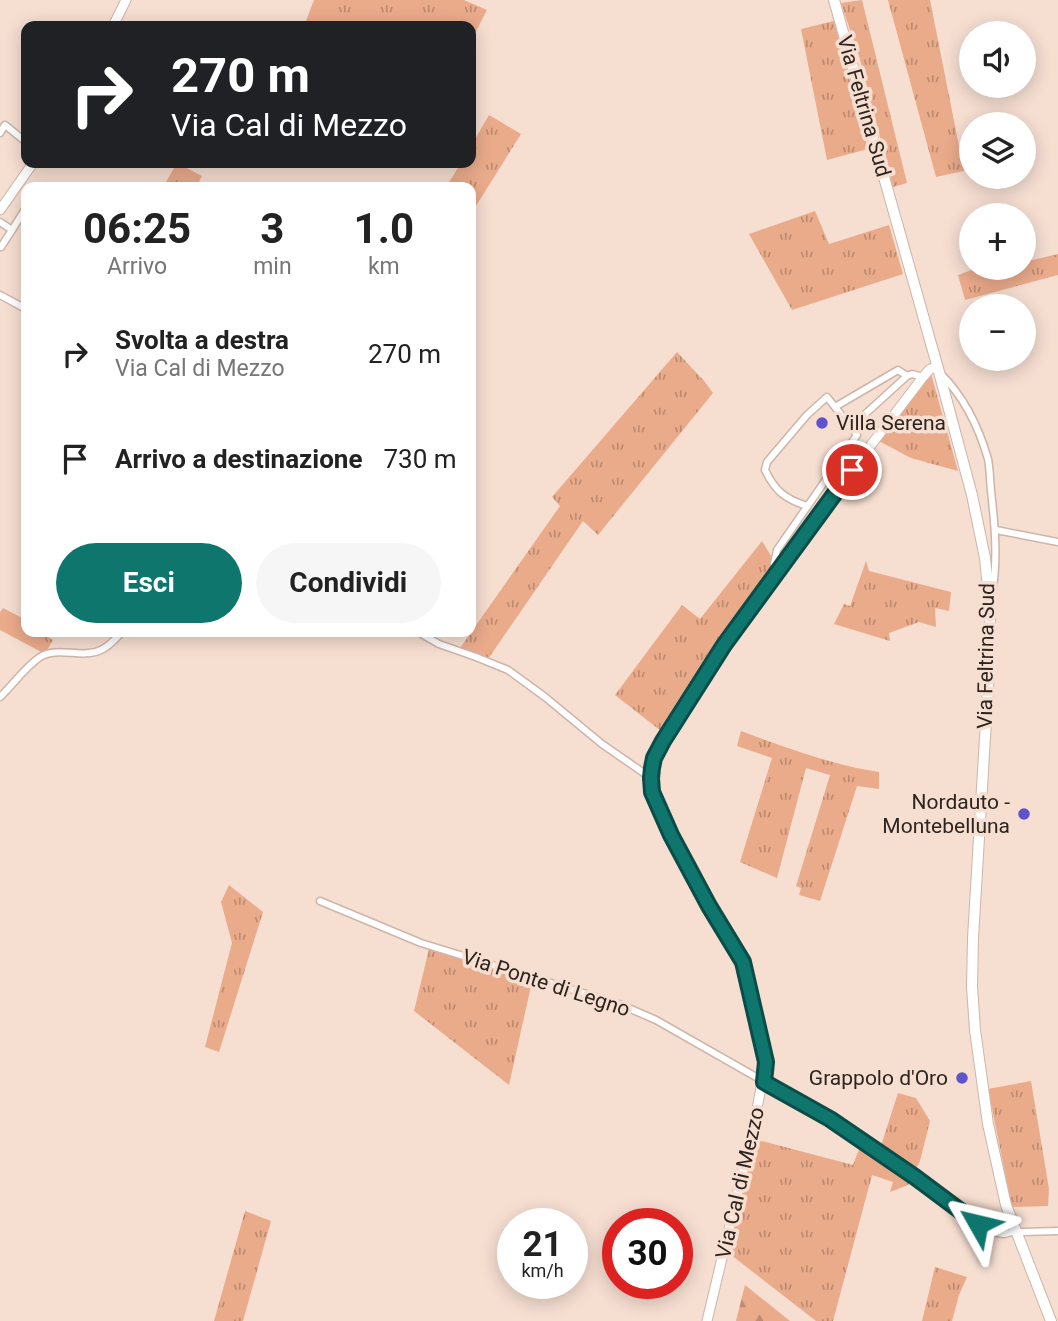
<!DOCTYPE html>
<html lang="it">
<meta charset="utf-8">
<style>
:root{--surface:#fff;--page:#f6f6f6;--text:#222;--muted:#767676;--accent:#0f766e}
body{margin:0;font-family:Roboto,sans-serif;background:var(--page);color:var(--text);height:100vh;display:flex;flex-direction:column;font-size:26px;white-space:nowrap}
*{box-sizing:border-box;margin:0}
p{font-size:23px;color:var(--muted)}
.icon{flex:none;width:38px;height:38px;fill:none;stroke:currentColor;stroke-width:2;stroke-linecap:round;stroke-linejoin:round}
.map{position:relative;flex:1;overflow:hidden}
.drawer{position:absolute;left:21px;top:182px;width:455px;height:455px;display:flex;flex-direction:column;background:var(--surface);border-radius:14px;box-shadow:0 4px 18px #0003}
.drawer>*{flex:none}
.top-card{position:absolute;left:21px;top:21px;width:455px;height:147px;border-radius:14px;box-shadow:0 4px 18px #0003;background:#202124;color:#fff;overflow:hidden}
.buttons{position:absolute;left:959px;top:21px;display:grid;gap:14px}
.buttons a{display:grid;place-items:center;width:77px;height:77px;border-radius:50%;background:var(--surface);box-shadow:0 4px 18px #0003;font-size:35px}
.speed{position:absolute;left:497px;top:1208px;display:flex;gap:14px;font-size:35px;font-weight:700;text-align:center}
.speed>*{display:grid;place-content:center;width:91px;height:91px;border-radius:50%;background:var(--surface);box-shadow:0 4px 18px #0003;line-height:1}
.speed small{font-size:18px;font-weight:400}
.speed .limit{border:10px solid #d22;background:#fff;color:#111}
.pin{position:absolute;display:grid;place-items:center;width:60px;height:60px;color:#fff;margin:-30px;border:4px solid #fff;border-radius:50%;box-shadow:0 2px 7px #0007}
.me{position:absolute;width:77px;margin:-38px;rotate:307deg;stroke-linejoin:round;filter:drop-shadow(0 0 5px #0008)}
.turn{display:flex;align-items:center;gap:24px;height:147px;padding:0 35px;font-size:32px}
.turn .icon{width:91px;height:91px;stroke-width:2.5}
.turn b{display:block;font-size:49px;line-height:60px}
.eta{display:flex;justify-content:space-evenly;align-items:center;height:119px;text-align:center}
.eta b{font-size:42px;font-weight:700;line-height:49px}
.button{display:flex;gap:14px;margin-top:auto;padding:14px 35px}
.button a{flex:1;height:80px;border-radius:42px;background:var(--accent);color:#fff;font-size:28px;font-weight:700;line-height:80px;text-align:center}
.button a+a{background:var(--page);color:var(--text)}
ul{padding:0;list-style:none}
li{display:flex;align-items:center;gap:21px;height:105px;padding:0 35px}
li div{flex:1}
li b{display:block;font-size:26px}
li em{font-style:normal}
.map>svg:first-child{display:block}
</style>
<div class="map">
<svg width="1058" height="1321" viewBox="0 0 1058 1321">
<defs>
<pattern id="grass-tufts" width="24" height="20" patternUnits="userSpaceOnUse" patternTransform="scale(1.75)"><rect width="24" height="20" fill="#eaab8b"/><path d="M3 7l-1-3M5 7V3M7 7l1-3M15 17l-1-3M17 17v-4M19 17l1-3" fill="none" stroke="#be8b71"/></pattern>
<pattern id="forest-firs" width="22" height="20" patternUnits="userSpaceOnUse" patternTransform="scale(1.75)"><rect width="22" height="20" fill="#eaab8b"/><path d="M5 1l3.5 6h-7zM16 11l3.5 6h-7z" fill="#be8b71"/></pattern>
</defs>
<rect width="100%" height="100%" fill="#f6ded1"/>
<g fill="url(#grass-tufts)">
<polygon points="314,0 464,0 487,10 471,41 471,26 304,26"/>
<polygon points="862,0 907,183 893,187 859,56 841,3"/>
<polygon points="888,0 930,0 964,171 936,177"/>
<polygon points="834,21 868,149 827,160 801,29"/>
<polygon points="489,115 521,134 471,214 471,187 446,187 461,163 471,163 471,146"/>
<polygon points="177,163 202,176 196,187 163,187"/>
<polygon points="815,211 829,244 889,225 903,274 792,310 749,234"/>
<polygon points="1058,254 1058,275 965,300 958,275 977,268 1024,268 1024,262"/>
<polygon points="677,352 705,382 713,393 598,535 583,521 488,659 460,648 560,506 552,497"/>
<polygon points="930,370 958,471 911,458 877,440"/>
<polygon points="762,541 774,561 681,697 661,731 615,695 682,605 700,619"/>
<polygon points="866,561 869,571 951,592 949,611 935,608 936,627 919,622 889,633 890,641 834,624 844,604 850,606"/>
<polygon points="3,608 26,620 26,632 39,632 53,640 45,654 0,630 0,612"/>
<path d="M 741,731 C 786,748 832,765 879,772 L 879,789 L 857,786 L 820,901 L 799,895 L 801,888 L 796,886 L 830,775 L 806,768 L 777,878 L 740,862 L 772,758 L 737,746 Z"/>
<polygon points="229,885 263,912 219,1052 205,1047 232,943 221,902"/>
<polygon points="430,945 533,977 509,1085 414,1011"/>
<polygon points="1031,1081 1049,1189 1048,1206 1012,1207 988,1089"/>
<polygon points="898,1093 916,1098 930,1121 920,1161 908,1185 890,1192 893,1182 872,1175 833,1321 816,1321 726,1251 754,1139 853,1165 863,1139 879,1152"/>
<polygon points="245,1211 271,1221 243,1321 214,1321"/>
<polygon points="935,1267 967,1277 959,1295 952,1321 922,1321"/>
</g>
<polygon fill="url(#forest-firs)" points="745,1285 790,1321 736,1321"/>
<g fill="none" stroke-linecap="round" stroke-linejoin="round">
<g stroke="#cdb5a9" stroke-width="9">
<g id="street">
<polyline points="0,133 5,125 26,142"/>
<polyline points="0,222 12,230 1,247"/>
<polyline points="12,230 24,211"/>
<polyline points="0,295 26,309"/>
<path d="M 941,374 C 964,397 979,428 988,459 C 990,469 990,481 991,491 C 995,526 998,560 992,594"/>
<polyline points="856,420 859,422 862,421 863,416 907,376"/>
<path d="M 807,506 C 785,499 775,491 765,470 L 767,462 L 807,415 L 827,397 L 835,407"/>
<polyline points="996,530 1058,542"/>
<polyline points="774,564 777,550 857,435 835,407 898,370 907,376 912,374 923,377"/>
<polyline points="418,632 439,644 476,657 508,670 545,697 602,744 651,778"/>
<path d="M 0,697 C 13,685 25,667 40,657 C 58,646 82,659 101,650 C 110,646 116,638 122,632"/>
<polyline points="320,901 421,943 619,1004 656,1020 830,1119 915,1177 978,1224 997,1233 1004,1234 1015,1231"/>
<polyline points="1022,1232 1058,1231"/>
</g>
</g>
<g stroke="#cdb5a9" stroke-width="11">
<g id="secondary">
<polyline points="113,26 126,0"/>
<polyline points="0,210 33,163"/>
<polyline points="707,1321 754,1124 766,1062 743,962 685,863 652,792 651,778 654,758 663,741 724,645 842,483 923,377 930,369 938,367"/>
</g>
</g>
<g stroke="#cdb5a9" stroke-width="12">
<polyline id="primary" points="834,0 939,372 972,495 985,558 990,607 990,654 973,938 972,987 975,1030 988,1124 1006,1205 1051,1321"/>
</g>
<use href="#street" stroke="#fff" stroke-width="6"/>
<use href="#secondary" stroke="#fff" stroke-width="9"/>
<use href="#primary" stroke="#fff" stroke-width="10"/>
</g>
<g fill="none" stroke-linecap="round" stroke-linejoin="round">
<g stroke="#0a4d48" stroke-width="18">
<polyline id="route" points="852,470 724,645 663,741 654,758 652,768 651,778 652,792 671,835 709,906 743,962 766,1062 764,1082 830,1119 915,1177 978,1224"/>
</g>
<use href="#route" stroke="#0f766e" stroke-width="12"/>
</g>
<g fill="#5d53cb" stroke="#f6ded1" stroke-width="2.5">
<circle cx="822" cy="423" r="7"/>
<circle cx="1024" cy="814" r="7"/>
<circle cx="962" cy="1078" r="7"/>
</g>
<g text-anchor="middle" stroke-width="7" stroke-linejoin="round" paint-order="stroke">
<g font-size="21" fill="#2d241f" stroke="#f6ded1">
<text transform="translate(864 106) rotate(74)" y="7">Via Feltrina Sud</text>
<text transform="translate(986 656) rotate(-89)" y="7">Via Feltrina Sud</text>
<text transform="translate(546 983) rotate(18)" y="7">Via Ponte di Legno</text>
<text transform="translate(740 1183) rotate(-77)" y="7">Via Cal di Mezzo</text>
</g>
<g font-size="21" fill="#2d241f" stroke="#f6ded1" text-anchor="end">
<text x="836" y="430" text-anchor="start">Villa Serena</text>
<text x="1010" y="809">Nordauto -<tspan x="1010" dy="24">Montebelluna</tspan></text>
<text x="948" y="1085">Grappolo d'Oro</text>
</g>
</g>
</svg>
<div class="buttons">
<a><svg class="icon" aria-label="sound" viewBox="0 0 24 24"><path d="M4 9h4l5-4v14l-5-4H4zM17 9q2 3 0 6"/></svg></a>
<a><svg class="icon" aria-label="layers" viewBox="0 0 24 24"><path d="M12 4l9 5-9 5-9-5zM3 14l9 5 9-5"/></svg></a>
<a>+</a>
<a>−</a>
</div>
<div class="speed"><div>21<small>km/h</small></div><div class="limit">30</div></div>
<div class="pin" style="left:852px;top:470px;background:#d93025"><svg class="icon" aria-label="arrive" viewBox="0 0 24 24"><path d="M6 21V4h12l-3 4 3 4H6"/></svg></div>
<svg class="me" style="left:978px;top:1224px" viewBox="-20 -20 40 40"><path d="M0-17L14 15 0 8-14 15z" fill="#0f766e" stroke="#fff" stroke-width="4"/></svg>
<div class="top-card">
<div class="turn"><svg class="icon" aria-label="right" viewBox="0 0 24 24"><path d="M7 20v-9h11M14 6l5 5-5 5"/></svg><div><b>270 m</b>Via Cal di Mezzo</div></div>
</div>
<section class="drawer">
<div class="eta">
<div><b>06:25</b><p>Arrivo</p></div>
<div><b>3</b><p>min</p></div>
<div><b>1.0</b><p>km</p></div>
</div>
<ul>
<li><svg class="icon" aria-label="right" viewBox="0 0 24 24"><path d="M7 20v-9h11M14 6l5 5-5 5"/></svg><div><b>Svolta a destra</b><p>Via Cal di Mezzo</p></div><em>270 m</em></li>
<li><svg class="icon" aria-label="arrive" viewBox="0 0 24 24"><path d="M6 21V4h12l-3 4 3 4H6"/></svg><div><b>Arrivo a destinazione</b></div><em>730 m</em></li>
</ul>
<div class="button"><a>Esci</a><a>Condividi</a></div>
</section>
</div>
